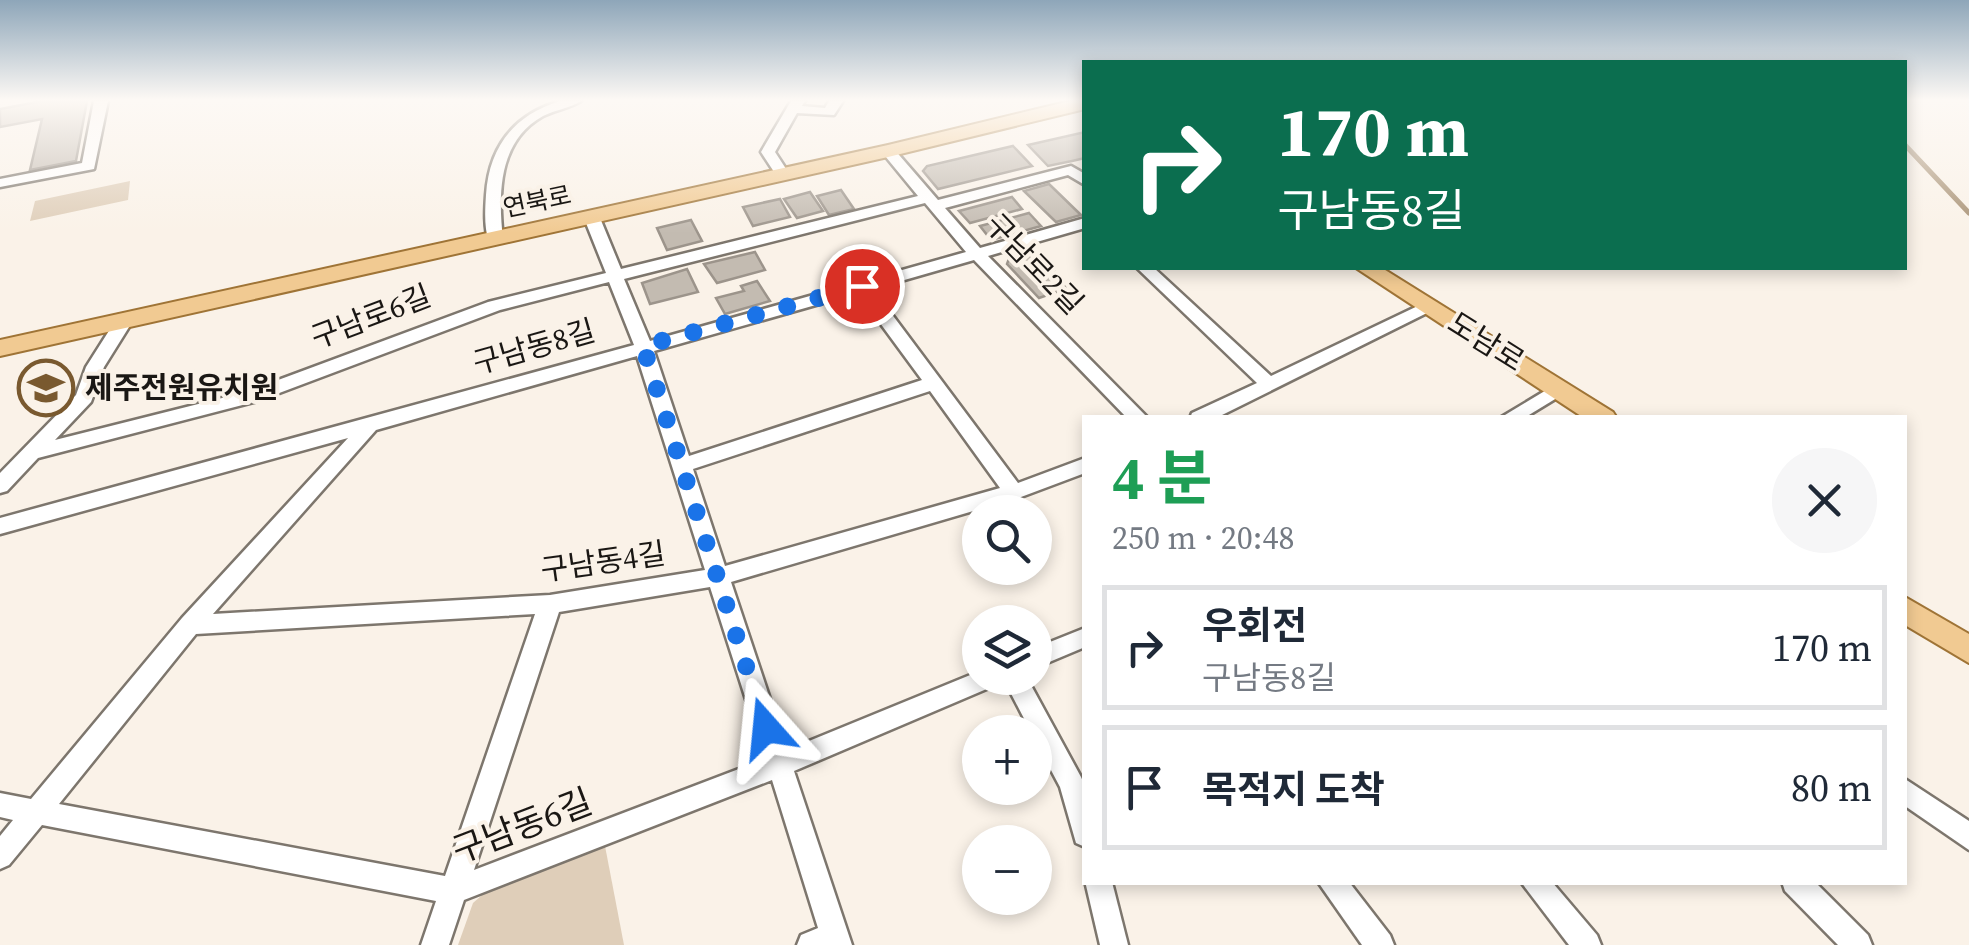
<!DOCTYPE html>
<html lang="ko">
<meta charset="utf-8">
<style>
:root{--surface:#fff;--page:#f6f6f7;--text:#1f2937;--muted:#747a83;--line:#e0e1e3}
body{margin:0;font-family:"Source Serif 4","Noto Sans KR",serif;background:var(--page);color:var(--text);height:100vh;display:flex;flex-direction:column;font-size:38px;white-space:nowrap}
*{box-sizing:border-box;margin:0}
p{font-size:32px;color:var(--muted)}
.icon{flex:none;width:55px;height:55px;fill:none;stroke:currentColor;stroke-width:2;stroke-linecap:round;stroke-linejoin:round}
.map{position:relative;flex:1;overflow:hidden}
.side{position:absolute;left:1082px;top:415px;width:825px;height:470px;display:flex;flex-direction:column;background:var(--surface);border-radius:0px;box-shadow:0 5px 15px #0003}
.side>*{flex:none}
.banner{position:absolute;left:1082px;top:60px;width:825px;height:210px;border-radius:0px;box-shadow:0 5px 15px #0003;background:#0b6e4f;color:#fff;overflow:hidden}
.tools{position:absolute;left:962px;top:495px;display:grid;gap:20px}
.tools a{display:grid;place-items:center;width:90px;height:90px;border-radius:50%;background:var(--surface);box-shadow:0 5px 15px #0003;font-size:50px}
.pin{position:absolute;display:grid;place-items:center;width:85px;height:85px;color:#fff;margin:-42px;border:5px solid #fff;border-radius:50%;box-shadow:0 2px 10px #0007}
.me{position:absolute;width:110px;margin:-55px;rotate:342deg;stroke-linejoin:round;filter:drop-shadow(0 0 8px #0008)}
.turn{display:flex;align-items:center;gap:35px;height:210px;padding:0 30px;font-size:45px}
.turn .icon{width:130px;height:130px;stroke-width:2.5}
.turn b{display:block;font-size:70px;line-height:85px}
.round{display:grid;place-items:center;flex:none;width:105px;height:105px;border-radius:52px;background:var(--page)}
.head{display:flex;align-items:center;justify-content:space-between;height:170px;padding:0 30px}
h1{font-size:60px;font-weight:700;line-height:75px;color:#1e9e55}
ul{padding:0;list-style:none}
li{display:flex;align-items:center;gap:30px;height:125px;margin:0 20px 15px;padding:0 10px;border:5px solid var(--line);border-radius:0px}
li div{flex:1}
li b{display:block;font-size:38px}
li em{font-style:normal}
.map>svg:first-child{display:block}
</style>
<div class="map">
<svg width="1969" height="945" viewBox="0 0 1969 945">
<rect width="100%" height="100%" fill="#faf2e8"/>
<g fill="#dfceb9">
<polygon points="130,181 128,200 30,221 35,201"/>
<polygon points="605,846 624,945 458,945 473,903 490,888"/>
</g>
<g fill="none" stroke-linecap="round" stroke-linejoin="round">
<polyline stroke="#a79073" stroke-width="5" points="1905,145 1969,213"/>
</g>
<g fill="#c3bbb1" stroke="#9c948b" stroke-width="2.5">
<polygon points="42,101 87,101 76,161 30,170 42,119 0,127 0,109"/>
<polygon points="1085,132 1085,158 1072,161 1048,166 1028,145"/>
<polygon points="1013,146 1032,166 938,189 923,171 927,166"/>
<polygon points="1049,184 1081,215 1056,222 1024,191"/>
<polygon points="841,190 854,209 829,215 817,196"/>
<polygon points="810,192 823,211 797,218 784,199"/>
<polygon points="1012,197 1022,209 970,223 959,211"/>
<polygon points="780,199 790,217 753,226 743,207"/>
<polygon points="1029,213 1041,226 991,240 980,226"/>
<polygon points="691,220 702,241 667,250 657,228"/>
<polygon points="1032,249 1055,272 1068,288 1039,298 1007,264 1010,256"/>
<polygon points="755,252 765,270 717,283 704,264"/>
<polygon points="687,269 698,292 650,304 642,283"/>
<polygon points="757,281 770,301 725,314 716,298 744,291 741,286"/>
</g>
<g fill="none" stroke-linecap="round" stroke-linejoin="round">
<g stroke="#7d766d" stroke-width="5">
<g id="minor">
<polygon points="94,101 108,101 94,169 0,187 0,179 82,163"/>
<path d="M 560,101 L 581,101 C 570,108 555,110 543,116 C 498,141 498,194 503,239 L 495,244 L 489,242 C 484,228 485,210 486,195 C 489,147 514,115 560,101 Z"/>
<polygon points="791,101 805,101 802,106 825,108 829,101 843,101 834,115 797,113 775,152 790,175 783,179 778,178 761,152"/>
<path d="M 888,147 L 893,148 L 938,200 L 1071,166 L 1085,174 L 1085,185 L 1068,175 L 945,208 L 980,248 L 1085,218 L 1085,228 L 988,256 L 1148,418 L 1127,418 L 974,260 L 873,289 L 1018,483 L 1085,458 L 1085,473 L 1021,497 L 731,582 L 787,750 L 980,671 L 980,678 L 1000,678 L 996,685 L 794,771 L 852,945 L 797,945 L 801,935 L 818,928 L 772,780 L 464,900 L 449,945 L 421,945 L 436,901 L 42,825 L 9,865 L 0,869 L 0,836 L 13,820 L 0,817 L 0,793 L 31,799 L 182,618 L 348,438 L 0,534 L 0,518 L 634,345 L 609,282 L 500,310 L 258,401 L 38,458 L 7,491 L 0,493 L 0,473 L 76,395 L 86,367 L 119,315 L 125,314 L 134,319 L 104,367 L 91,402 L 55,440 L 246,392 L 488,302 L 606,273 L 584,218 L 587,215 L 592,213 L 600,218 L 621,269 L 918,196 L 881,151 ZM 925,203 L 966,252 L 650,341 L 624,279 ZM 858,293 L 922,380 L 689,456 L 654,351 ZM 637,356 L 705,570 L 550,595 L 213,614 L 376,430 ZM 930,391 L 1000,488 L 725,566 L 693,469 ZM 710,587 L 765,759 L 474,870 L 559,612 ZM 535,614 L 445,876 L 59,804 L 196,634 Z"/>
<polygon points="1137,268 1154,268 1271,376 1424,303 1436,303 1439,307 1216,418 1190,418 1192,413 1257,383"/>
<polygon points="1558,383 1565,385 1567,389 1565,393 1524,418 1500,418"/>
<polygon points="1085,628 1085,647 1035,668 1035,648"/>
<polygon points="1003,678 1027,678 1081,777 1085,786 1085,847 1076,843 1060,787 1035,740 1035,732 1031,732"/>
<polygon points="1905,779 1969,821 1969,850 1905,806"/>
<polygon points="1085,881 1112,882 1128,945 1100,945"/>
<polygon points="1318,882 1349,882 1390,935 1394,945 1362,945"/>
<polygon points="1521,882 1552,882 1597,935 1601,945 1569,945"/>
<polygon points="1782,882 1815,882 1868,935 1872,945 1838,945 1785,891"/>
</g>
</g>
<g stroke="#9f7436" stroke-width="4">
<g id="major">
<polygon points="1070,101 1085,101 1085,109 888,157 0,356 0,340 888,145"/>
<polygon points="1356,268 1382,268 1613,412 1617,418 1584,418"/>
<polygon points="1905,597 1969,634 1969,663 1905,625"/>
</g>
</g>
<use href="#minor" fill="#fff" fill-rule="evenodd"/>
<use href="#major" fill="#f1ca92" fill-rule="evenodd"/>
</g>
<linearGradient id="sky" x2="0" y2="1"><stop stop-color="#8ea6b9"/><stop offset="0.43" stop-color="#fdf9f5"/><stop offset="1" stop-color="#fdf9f5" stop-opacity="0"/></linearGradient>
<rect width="1969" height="233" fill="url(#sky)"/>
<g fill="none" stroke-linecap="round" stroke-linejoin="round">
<polyline stroke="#1a73e8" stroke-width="18" stroke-dasharray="0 32.4" points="766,728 643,346 862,286"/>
</g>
<defs>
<g id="school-ring" transform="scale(2.875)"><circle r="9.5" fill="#faf2e8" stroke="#79592f" stroke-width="1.5"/><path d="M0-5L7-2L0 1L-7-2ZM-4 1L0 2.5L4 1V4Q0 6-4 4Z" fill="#79592f"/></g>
</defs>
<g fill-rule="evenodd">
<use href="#school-ring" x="46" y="388"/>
</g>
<g text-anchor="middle" stroke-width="8" stroke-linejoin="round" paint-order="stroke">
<g font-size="25" fill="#1a1714" stroke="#faf2e8">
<text transform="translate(537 201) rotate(-12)" y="9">연북로</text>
</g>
<g font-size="30" fill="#1a1714" stroke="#faf2e8">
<text transform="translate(1034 264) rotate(46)" y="10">구남로2길</text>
<text transform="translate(371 317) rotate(-21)" y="10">구남로6길</text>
<text transform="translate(1486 342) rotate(32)" y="10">도남로</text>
<text transform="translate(534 347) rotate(-16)" y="10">구남동8길</text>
<text transform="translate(603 562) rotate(-8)" y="10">구남동4길</text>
</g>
<g font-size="30" font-weight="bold" fill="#1a1714" stroke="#faf2e8" text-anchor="start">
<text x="85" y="398">제주전원유치원</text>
</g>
<g font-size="35" fill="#1a1714" stroke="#faf2e8">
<text transform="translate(522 826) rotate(-21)" y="12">구남동6길</text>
</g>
</g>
</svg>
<div class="tools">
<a><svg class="icon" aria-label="search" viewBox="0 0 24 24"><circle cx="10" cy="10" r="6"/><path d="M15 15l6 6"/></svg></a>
<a><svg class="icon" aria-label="layers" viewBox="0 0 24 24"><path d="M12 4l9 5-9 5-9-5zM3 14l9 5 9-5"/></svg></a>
<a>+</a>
<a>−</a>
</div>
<div class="pin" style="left:862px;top:286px;background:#d93025"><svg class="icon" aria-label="arrive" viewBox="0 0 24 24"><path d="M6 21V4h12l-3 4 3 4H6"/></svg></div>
<svg class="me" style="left:766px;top:728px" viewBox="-20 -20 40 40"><path d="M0-17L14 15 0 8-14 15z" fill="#1a73e8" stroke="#fff" stroke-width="4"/></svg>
<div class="banner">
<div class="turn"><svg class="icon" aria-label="right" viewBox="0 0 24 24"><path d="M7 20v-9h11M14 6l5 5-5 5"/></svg><div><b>170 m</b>구남동8길</div></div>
</div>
<section class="side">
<div class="head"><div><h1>4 분</h1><p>250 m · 20:48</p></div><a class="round"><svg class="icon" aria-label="close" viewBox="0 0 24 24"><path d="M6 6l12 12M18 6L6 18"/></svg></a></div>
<ul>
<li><svg class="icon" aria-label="right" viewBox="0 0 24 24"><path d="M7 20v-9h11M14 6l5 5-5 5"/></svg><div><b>우회전</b><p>구남동8길</p></div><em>170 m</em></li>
<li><svg class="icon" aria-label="arrive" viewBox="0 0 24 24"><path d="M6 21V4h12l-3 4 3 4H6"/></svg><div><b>목적지 도착</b></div><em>80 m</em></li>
</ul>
</section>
</div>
